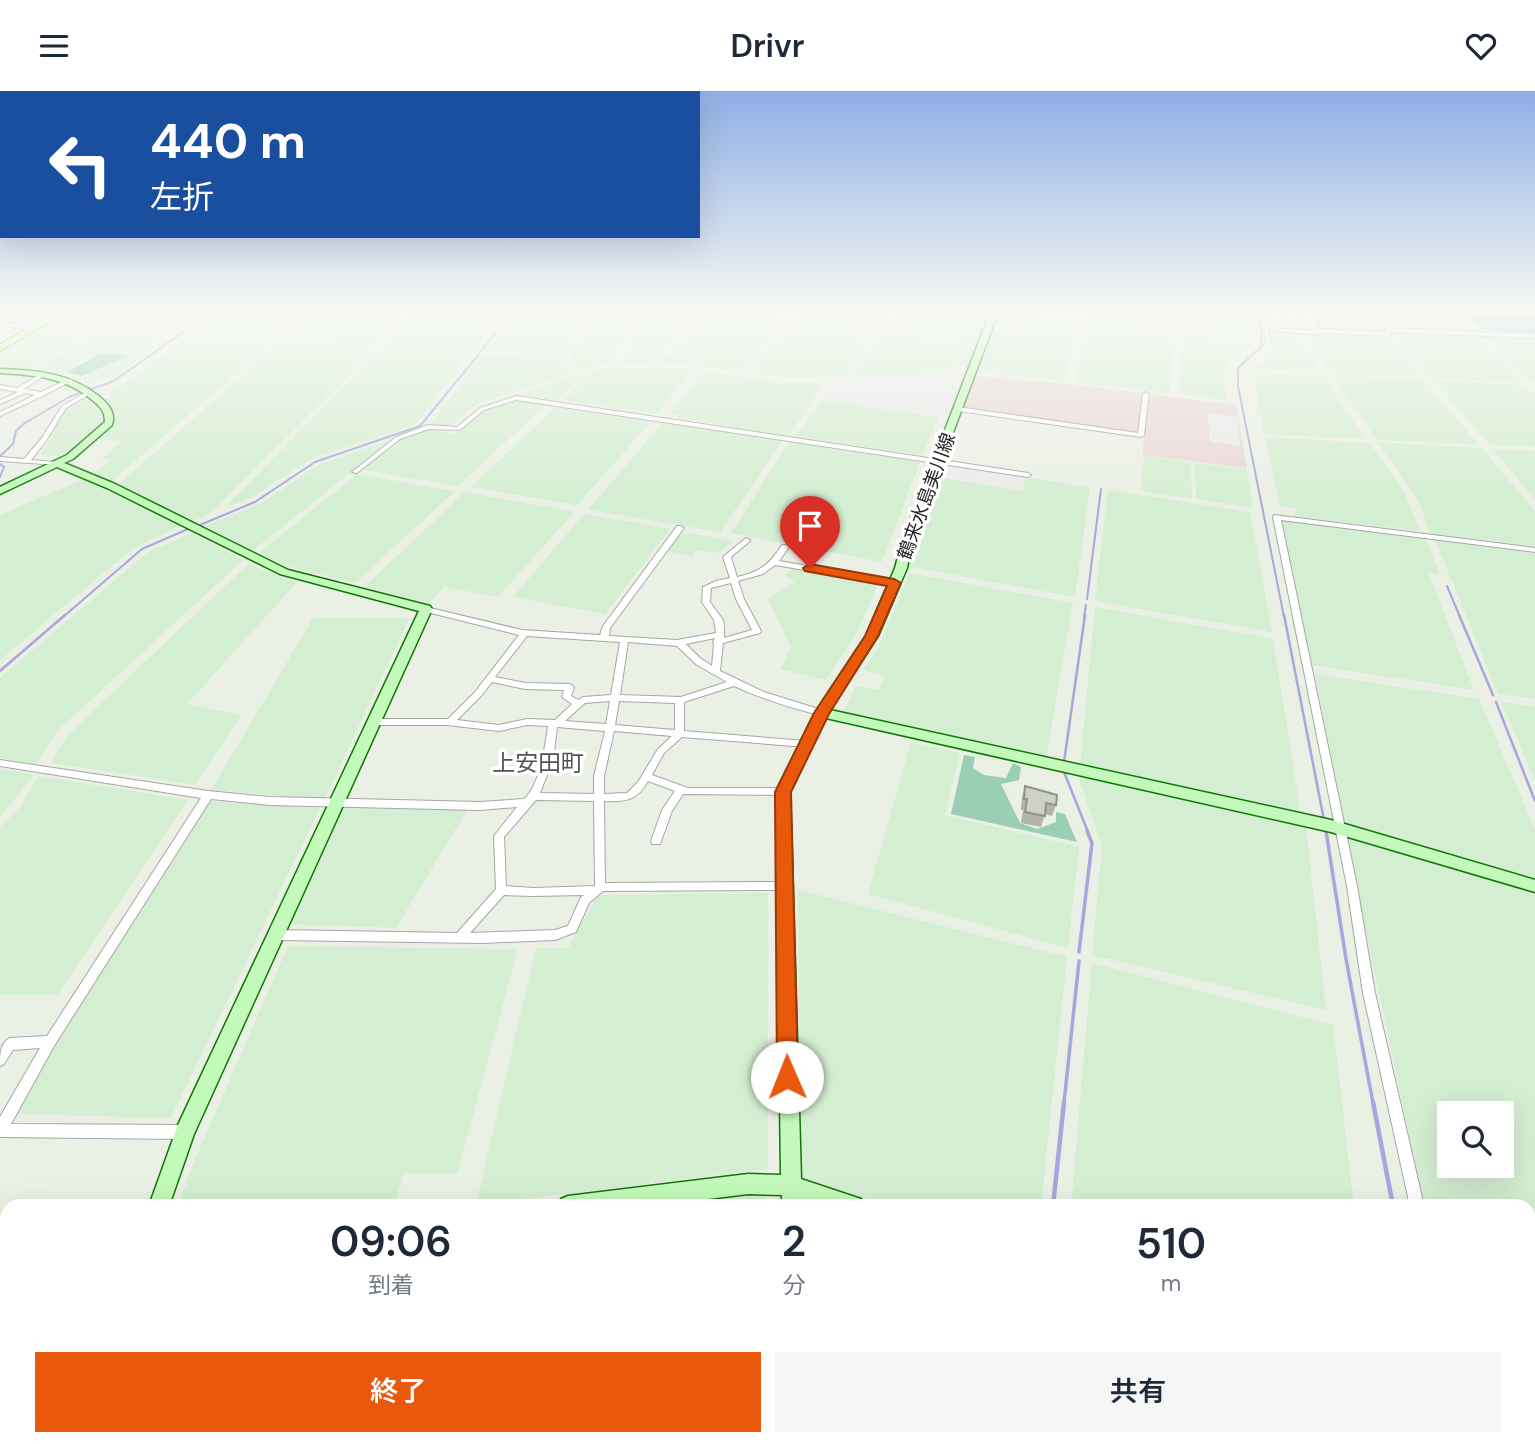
<!DOCTYPE html>
<html lang="ja">
<meta charset="utf-8">
<style>
:root{--surface:#fff;--page:#f6f6f7;--text:#1f2937;--muted:#747a83;--accent:#ea580c}
body{margin:0;font-family:"DM Sans","Noto Sans JP",sans-serif;background:var(--page);color:var(--text);height:100vh;display:flex;flex-direction:column;font-size:26px;white-space:nowrap}
*{box-sizing:border-box;margin:0}
p{font-size:23px;color:var(--muted)}
.icon{flex:none;width:38px;height:38px;fill:none;stroke:currentColor;stroke-width:2;stroke-linecap:round;stroke-linejoin:round}
.map{position:relative;flex:1;overflow:hidden}
.drawer{position:absolute;left:0px;top:1108px;width:1536px;height:247px;display:flex;flex-direction:column;background:var(--surface);border-radius:21px 21px 0 0;box-shadow:0 7px 28px #0002}
.drawer>*{flex:none}
.hud{position:absolute;left:0px;top:0px;width:700px;height:147px;box-shadow:0 7px 28px #0002;background:#1a4fa0;color:#fff;overflow:hidden}
.buttons{position:absolute;left:1437px;top:1010px;display:grid;gap:14px}
.buttons a{display:grid;place-items:center;width:77px;height:77px;border-radius:0px;background:var(--surface);box-shadow:0 7px 28px #0002;font-size:35px}
.pin{position:absolute;display:grid;place-items:center;width:60px;height:60px;color:#fff;margin:-72px -30px;border-radius:50% 50% 50% 0;rotate:-45deg;box-shadow:0 0 7px #0007}
.pin .icon{rotate:45deg}
.me{position:absolute;width:77px;margin:-38px;rotate:359deg;stroke-linejoin:round;filter:drop-shadow(0 0 5px #0008)}
.turn{display:flex;align-items:center;gap:24px;height:147px;padding:0 35px;font-size:32px}
.turn .icon{width:91px;height:91px;stroke-width:2.5}
.turn b{display:block;font-size:49px;line-height:60px}
.eta{display:flex;justify-content:space-evenly;align-items:center;height:119px;text-align:center}
.eta b{font-size:42px;font-weight:600;line-height:49px}
.primary-button{display:flex;gap:14px;margin-top:auto;padding:14px 35px}
.primary-button a{flex:1;height:80px;border-radius:0px;background:var(--accent);color:#fff;font-size:28px;font-weight:600;line-height:80px;text-align:center}
.primary-button a+a{background:var(--page);color:var(--text)}
header{display:flex;justify-content:space-between;align-items:center;height:91px;padding:0 35px;background:var(--surface);font-size:32px;font-weight:600}
.map>svg:first-child{display:block}
</style>
<header><svg class="icon" aria-label="menu" viewBox="0 0 24 24"><path d="M4 6h16M4 12h16M4 18h16"/></svg>Drivr<svg class="icon" aria-label="heart" viewBox="0 0 24 24"><path d="M12 20l-8-8c-3-5 5-10 8-4 3-6 11-1 8 4z"/></svg></header>
<div class="map">
<svg width="1535" height="1353" viewBox="0 0 1535 1353">
<rect width="100%" height="100%" fill="#ebf0e5"/>
<g fill="#dddddc">
<polygon points="1149,219 1256,219 1258,231"/>
<polygon points="1263,219 1307,219 1314,241 1265,236"/>
</g>
<polygon fill="#e9d7d7" points="976,285 1076,294 1236,314 1247,377 1143,364 1144,344 962,317"/>
<polygon fill="#e5ffdf" points="1433,219 1535,219 1535,244 1454,240"/>
<g fill="#d4eed1" fill-rule="evenodd">
<polygon points="0,219 55,219 27,234 0,229"/>
<polygon points="73,219 123,219 90,240 43,237"/>
<polygon points="129,219 207,219 174,243 96,240"/>
<polygon points="222,219 311,219 276,248 189,245"/>
<polygon points="319,219 408,219 374,254 284,249"/>
<polygon points="417,219 507,219 474,259 384,255"/>
<polygon points="520,219 591,219 566,265 486,260"/>
<polygon points="599,219 629,219 625,245 610,274 597,274 579,281 570,268 572,262"/>
<polygon points="635,219 707,219 647,273 622,274 632,253 633,221"/>
<polygon points="717,219 788,229 738,280 660,271"/>
<polygon points="802,219 889,219 875,238 796,226"/>
<polygon points="903,219 991,219 978,254 886,240"/>
<polygon points="1093,219 1173,222 1173,240 1090,231"/>
<polygon points="1309,219 1368,219 1386,242 1318,238"/>
<polygon points="1374,219 1429,219 1450,241 1390,238"/>
<polygon points="998,223 1078,232 1065,290 974,280"/>
<polygon points="1181,223 1248,230 1251,249 1181,241"/>
<polygon points="799,229 860,238 853,247 871,250 846,284 793,287 750,281"/>
<polygon points="1086,233 1172,242 1170,302 1075,291"/>
<polygon points="1269,238 1295,242 1321,281 1254,278 1267,268 1274,258"/>
<polygon points="38,240 88,243 31,278 0,276 0,262"/>
<polygon points="1389,240 1475,244 1522,291 1430,287"/>
<polygon points="1318,241 1385,243 1421,286 1330,282 1302,242 1318,243"/>
<polygon points="884,242 977,256 969,276 955,274 950,282 851,283"/>
<polygon points="93,243 156,247 151,251 162,252 119,282 86,293 82,286 133,263 97,262 61,282 37,279"/>
<polygon points="1181,244 1252,251 1248,258 1233,268 1223,281 1227,309 1180,303"/>
<polygon points="1482,244 1528,246 1535,253 1535,291 1530,290"/>
<polygon points="185,248 270,253 112,390 94,382 111,369 102,367 123,350 98,348 112,333 116,324 105,310 110,303"/>
<polygon points="277,254 374,258 210,423 192,430 119,393"/>
<polygon points="380,258 469,262 415,334 311,368 251,407 224,417"/>
<polygon points="484,263 564,267 571,281 477,313 446,338 429,335"/>
<polygon points="657,277 693,279 656,323 564,309 594,279"/>
<polygon points="590,279 556,311 517,306 502,309"/>
<polygon points="704,280 783,292 823,291 789,345 677,327 679,324 670,322"/>
<polygon points="1253,281 1324,285 1365,348 1264,343"/>
<polygon points="1331,284 1424,289 1479,354 1377,349"/>
<polygon points="1434,290 1525,294 1535,304 1535,356 1490,354"/>
<polygon points="86,304 106,325 96,341 66,365 40,364 53,345 45,344 68,314"/>
<polygon points="515,308 547,313 458,395 363,379 401,348 428,338 456,343 488,317"/>
<polygon points="821,309 858,314 939,326 922,364 796,346"/>
<polygon points="556,316 651,331 577,414 471,396"/>
<polygon points="663,331 782,350 720,441 588,419"/>
<polygon points="1265,346 1370,352 1405,403 1420,440 1292,425 1297,418 1280,415"/>
<polygon points="385,351 388,352 252,460 205,435 262,412 319,373"/>
<polygon points="789,351 920,371 882,471 731,442"/>
<polygon points="1377,351 1482,357 1535,420 1535,455 1431,443 1417,407"/>
<polygon points="1492,358 1535,360 1535,408"/>
<polygon points="1144,365 1191,371 1192,408 1140,399"/>
<polygon points="1195,372 1247,378 1253,417 1196,408"/>
<polygon points="357,383 455,400 355,492 286,475 258,463"/>
<polygon points="938,386 1022,400 1026,386 1090,396 1075,506 906,475"/>
<polygon points="84,388 181,435 132,458 0,569 0,424"/>
<polygon points="1108,399 1250,421 1272,541 1095,510"/>
<polygon points="465,401 574,421 498,506 444,496 429,512 364,496"/>
<polygon points="584,423 670,438 605,523 513,506"/>
<polygon points="1282,429 1425,448 1440,483 1429,483 1474,599 1311,574"/>
<polygon points="192,442 243,469 57,640 36,673 0,667 0,587 148,461"/>
<polygon points="689,442 732,450 719,462 697,459 692,465 667,460 677,446"/>
<polygon points="1435,449 1535,462 1535,608 1498,603"/>
<polygon points="248,473 297,491 187,613 241,624 195,694 51,672 66,646"/>
<polygon points="794,477 878,493 857,542 826,589 780,578 791,556 768,508 795,491 785,485"/>
<polygon points="909,482 1073,512 1046,667 842,622 856,595 879,599 884,585 863,579 879,556"/>
<polygon points="1095,516 1273,548 1301,724 1080,675"/>
<polygon points="313,527 409,527 325,708 211,699"/>
<polygon points="1315,583 1479,608 1535,738 1535,790 1345,734"/>
<polygon points="1501,611 1535,616 1535,689"/>
<polygon points="911,651 960,662 945,724 1079,756 1068,857 868,803"/>
<polygon points="0,678 34,684 0,726"/>
<polygon points="39,685 188,709 57,904 0,904 0,736 20,716"/>
<polygon points="1081,685 1306,736 1326,919 1092,864 1102,753 1079,689"/>
<polygon points="204,710 320,717 171,1027 13,1023"/>
<polygon points="339,717 467,719 396,837 288,833"/>
<path d="M 1346,745 L 1535,800 L 1535,1315 L 1530,1316 L 1530,1115 L 1424,1115 ZM 1449,1022 L 1502,1022 L 1502,1074 L 1449,1074 Z"/>
<polygon points="798,799 1067,866 1041,1115 887,1115 801,1086"/>
<polygon points="768,802 768,1078 476,1114 536,857 568,857 598,804"/>
<polygon points="288,855 518,858 457,1083 404,1082 394,1115 178,1115 191,1078"/>
<polygon points="1092,872 1333,934 1354,1115 1071,1115"/>
<polygon points="754,1100 766,1105 767,1115 644,1115"/>
<polygon points="109,1348 438,1348 437,1353 107,1353"/>
<polygon points="457,1348 797,1348 798,1353 457,1353"/>
<polygon points="859,1348 1004,1348 1003,1353 861,1353"/>
<polygon points="1049,1348 1472,1348 1475,1353 1048,1353"/>
</g>
<g fill="#9aceb5">
<polygon points="100,263 130,264 82,285 67,281"/>
<polygon points="964,664 975,666 973,677 984,684 1006,687 1013,672 1021,676 1019,689 1001,693 1020,732 1037,738 1056,731 1056,721 1065,723 1077,751 951,723"/>
</g>
<polygon fill="#84b8de" points="1461,219 1535,219 1535,243 1481,238"/>
<g fill="#ebebeb">
<polygon points="967,283 947,326 822,308 834,290 859,285"/>
<polygon points="1208,322 1237,326 1240,355 1210,351"/>
<polygon points="944,372 985,378 980,392 939,385"/>
<polygon points="987,379 1025,385 1021,399 982,393"/>
</g>
<g fill="none" stroke-linecap="round" stroke-linejoin="round">
<g stroke="#a7a6dd" stroke-width="2">
<polyline points="1260,227 1262,255 1238,277 1238,295 1284,526"/>
<polyline points="481,260 513,219"/>
<polyline points="0,365 13,353 16,340 25,332 69,306 114,290 214,219"/>
<polyline points="0,373 4,376 0,386"/>
<polyline points="200,434 255,411 315,371 420,335 479,263"/>
<polyline points="1447,495 1460,526"/>
<polyline points="1087,508 1101,398"/>
<polyline points="63,526 142,458 188,438"/>
<polyline points="1084,526 1086,514"/>
</g>
<g stroke="#a7a6dd" stroke-width="2.5">
<polyline points="1284,524 1324,729"/>
<polyline points="1459,524 1493,604"/>
<polyline points="0,580 65,524"/>
<polyline points="1496,611 1535,710"/>
<polyline points="1064,671 1085,524"/>
<polyline points="1064,681 1088,741"/>
</g>
<g stroke="#a7a6dd" stroke-width="3.5">
<polyline points="1326,740 1346,868 1373,1012"/>
<polyline points="1079,861 1092,752 1087,740"/>
<polyline points="1064,1012 1079,870"/>
</g>
<g stroke="#a7a6dd" stroke-width="4.5">
<polyline points="1373,1011 1393,1115"/>
<polyline points="1053,1115 1064,1011"/>
<polyline points="1026,1348 1026,1353"/>
<polyline points="1519,1348 1522,1353"/>
</g>
<g stroke="#a6a6a6" stroke-width="2">
<g id="street">
<polygon points="1176,219 1182,219 1181,224 1177,224"/>
<polygon points="1198,219 1216,219 1287,227 1285,219 1291,219 1293,229 1290,231"/>
<polygon points="1305,219 1311,219 1317,238 1389,241 1392,243 1389,245 1319,242 1316,244 1268,239 1272,252 1267,253 1263,236 1312,240"/>
<polygon points="1367,219 1372,219 1388,237 1535,243 1535,247 1386,241"/>
<polygon points="0,230 33,236 36,238 33,240 0,234"/>
<polygon points="43,281 46,283 45,284 24,298 41,301 68,288 73,289 45,304 0,325 0,321 35,304 25,302 0,313 0,309 18,301 0,298 0,294 17,297"/>
<polygon points="88,300 93,301 66,317 46,350 31,369 57,371 60,373 59,374 0,370 0,366 24,368 41,348 62,315"/>
<polygon points="1146,301 1149,303 1144,344 1141,346 958,320 955,318 958,316 1138,342 1143,303"/>
<polygon points="516,305 1028,382 1031,384 1028,386 516,309 484,319 460,339 429,338 400,348 357,382 352,381 396,346 428,334 457,336 480,317"/>
<polygon points="1274,424 1535,457 1535,461 1281,429 1357,795 1375,902 1424,1115 1410,1115 1363,902 1347,795 1273,426"/>
<path d="M 677,435 L 680,435 L 684,437 L 610,537 L 609,545 L 677,549 L 716,542 L 714,529 L 702,511 L 703,496 L 716,490 L 730,487 L 723,466 L 746,447 L 750,449 L 749,451 L 731,466 L 737,486 C 760,481 769,474 782,454 L 785,454 L 789,456 L 779,470 L 894,490 L 898,492 L 894,494 L 775,474 L 763,483 L 738,490 L 744,508 L 761,540 L 760,542 L 723,552 L 720,580 L 764,601 L 825,620 L 827,622 L 822,625 C 792,617 762,608 734,595 L 684,611 L 684,640 L 806,650 L 811,653 L 806,656 L 682,646 L 664,662 L 652,684 L 688,697 L 783,697 L 786,698 L 788,701 L 786,704 L 683,703 L 672,720 L 660,753 L 652,753 L 651,750 L 662,719 L 675,700 L 648,690 C 637,710 625,711 604,710 L 605,792 L 783,791 L 787,792 L 788,795 L 787,798 L 783,799 L 603,800 L 589,812 L 576,841 L 555,849 L 482,852 L 277,849 L 273,847 L 271,844 L 273,841 L 277,839 L 457,842 L 496,798 L 494,745 L 517,716 L 480,719 L 270,714 L 211,708 L 54,955 L 11,1033 L 185,1034 L 190,1036 L 192,1041 L 190,1046 L 185,1048 L 0,1046 L 0,1026 L 40,957 L 13,959 L 4,973 L 0,975 C 0,964 0,952 10,947 L 47,945 L 201,707 L 0,675 L 0,669 L 208,700 L 270,706 L 480,711 L 524,708 C 540,694 545,656 548,635 L 527,634 L 499,640 L 447,634 L 374,634 L 369,631 L 374,628 L 448,628 L 475,601 L 519,544 L 423,520 L 422,518 L 426,516 L 522,539 L 600,544 L 603,535 ZM 731,492 L 736,508 L 752,539 L 724,547 L 724,536 L 723,529 L 710,511 L 711,497 ZM 527,545 L 620,551 L 611,604 L 583,606 L 578,609 L 571,605 L 574,596 L 570,593 L 525,592 L 495,586 ZM 715,547 L 713,551 L 714,553 L 712,575 L 700,567 L 686,553 ZM 628,551 L 677,555 L 697,574 L 727,591 L 681,606 L 620,604 ZM 492,591 L 525,598 L 564,599 L 562,606 L 572,613 L 555,629 L 527,628 L 499,634 L 457,629 L 481,605 ZM 610,610 L 606,633 L 565,630 L 585,612 ZM 619,610 L 675,612 L 675,639 L 615,634 ZM 557,636 L 605,640 L 594,685 L 594,703 L 540,702 L 553,669 ZM 614,640 L 672,645 L 658,658 L 638,691 L 627,702 L 604,703 L 604,685 ZM 536,709 L 594,710 L 595,795 L 533,797 L 506,795 L 504,746 ZM 504,804 L 533,805 L 584,804 L 581,806 L 568,835 L 555,839 L 470,842 Z"/>
<polygon points="7,1203 7,1217 0,1218 0,1204"/>
<polygon points="1530,1327 1535,1329 1535,1352 1528,1348 1530,1348"/>
</g>
</g>
<g stroke="#107606" stroke-width="3">
<g id="secondary">
<polygon points="991,219 999,219 912,451 907,477 878,545 830,619 1331,729 1535,789 1535,801 1331,741 826,627 790,701 801,1088 861,1108 864,1115 823,1115 802,1108 802,1115 782,1115 782,1104 748,1103 652,1115 558,1115 561,1108 568,1105 748,1083 781,1084 776,701 815,622 866,545 895,477 902,451"/>
<path d="M 0,278 C 36,279 71,282 100,306 C 109,314 116,322 112,334 L 73,368 L 64,372 L 115,393 L 288,479 L 430,515 L 432,518 L 194,1043 L 169,1115 L 149,1115 L 178,1034 L 419,520 L 280,483 L 107,397 L 57,376 L 0,403 L 0,396 L 67,364 L 105,331 C 105,320 100,315 91,308 C 65,286 33,284 0,282 Z"/>
<polygon points="7,1310 7,1335 0,1338 0,1313"/>
<polygon points="1535,1316 1535,1340 1530,1341 1530,1318"/>
<polygon points="74,1348 98,1348 96,1353 72,1353"/>
<polygon points="827,1348 851,1348 853,1353 829,1353"/>
</g>
</g>
<g stroke="#519801" stroke-width="2">
<polygon id="primary" points="61,219 71,219 0,260 0,253"/>
</g>
<use href="#street" fill="#fff" fill-rule="evenodd"/>
<use href="#secondary" fill="#c3f9ba" fill-rule="evenodd"/>
<use href="#primary" fill="#d9fb9f" fill-rule="evenodd"/>
</g>
<polygon fill="#b1b5a7" points="1025,695 1056,714 1052,725 1045,723 1041,736 1021,732 1023,719 1021,719 1022,706"/>
<polygon fill="#ced2c2" stroke="#909388" stroke-width="2" points="1025,695 1057,704 1056,714 1046,712 1045,725 1025,721 1027,708 1024,708"/>
<linearGradient id="sky" x2="0" y2="1"><stop stop-color="#8eaee4"/><stop offset="0.54" stop-color="#f6f8f3"/><stop offset="1" stop-color="#f6f8f3" stop-opacity="0"/></linearGradient>
<rect width="1535" height="409" fill="url(#sky)"/>
<polygon fill="#ea580c" stroke="#983908" stroke-width="2" points="810,473 894,488 901,492 878,545 829,623 791,701 798,986 795,993 787,996 780,993 777,986 775,701 814,622 865,545 887,495 805,480 803,477"/>
<g text-anchor="middle" stroke-width="7" stroke-linejoin="round" paint-order="stroke">
<g font-size="19" fill="#1f1f1f" stroke="#fff">
<text transform="translate(926 405) rotate(-70)" y="7">鶴来水島美川線</text>
</g>
<g font-size="23" fill="#525252" stroke="#fff">
<text x="538" y="680">上安田町</text>
</g>
</g>
</svg>
<div class="buttons">
<a><svg class="icon" aria-label="search" viewBox="0 0 24 24"><circle cx="10" cy="10" r="6"/><path d="M15 15l6 6"/></svg></a>
</div>
<div class="pin" style="left:810px;top:477px;background:#d93025"><svg class="icon" aria-label="arrive" viewBox="0 0 24 24"><path d="M6 21V4h12l-3 4 3 4H6"/></svg></div>
<svg class="me" style="left:787px;top:986px" viewBox="-20 -20 40 40"><circle r="19" fill="#fff"/><path d="M0-13L10 11 0 6-10 11z" fill="#ea580c"/></svg>
<div class="hud">
<div class="turn"><svg class="icon" aria-label="left" viewBox="0 0 24 24"><path d="M17 20v-9H6M10 6l-5 5 5 5"/></svg><div><b>440 m</b>左折</div></div>
</div>
<section class="drawer">
<div class="eta">
<div><b>09:06</b><p>到着</p></div>
<div><b>2</b><p>分</p></div>
<div><b>510</b><p>m</p></div>
</div>
<div class="primary-button"><a>終了</a><a>共有</a></div>
</section>
</div>
